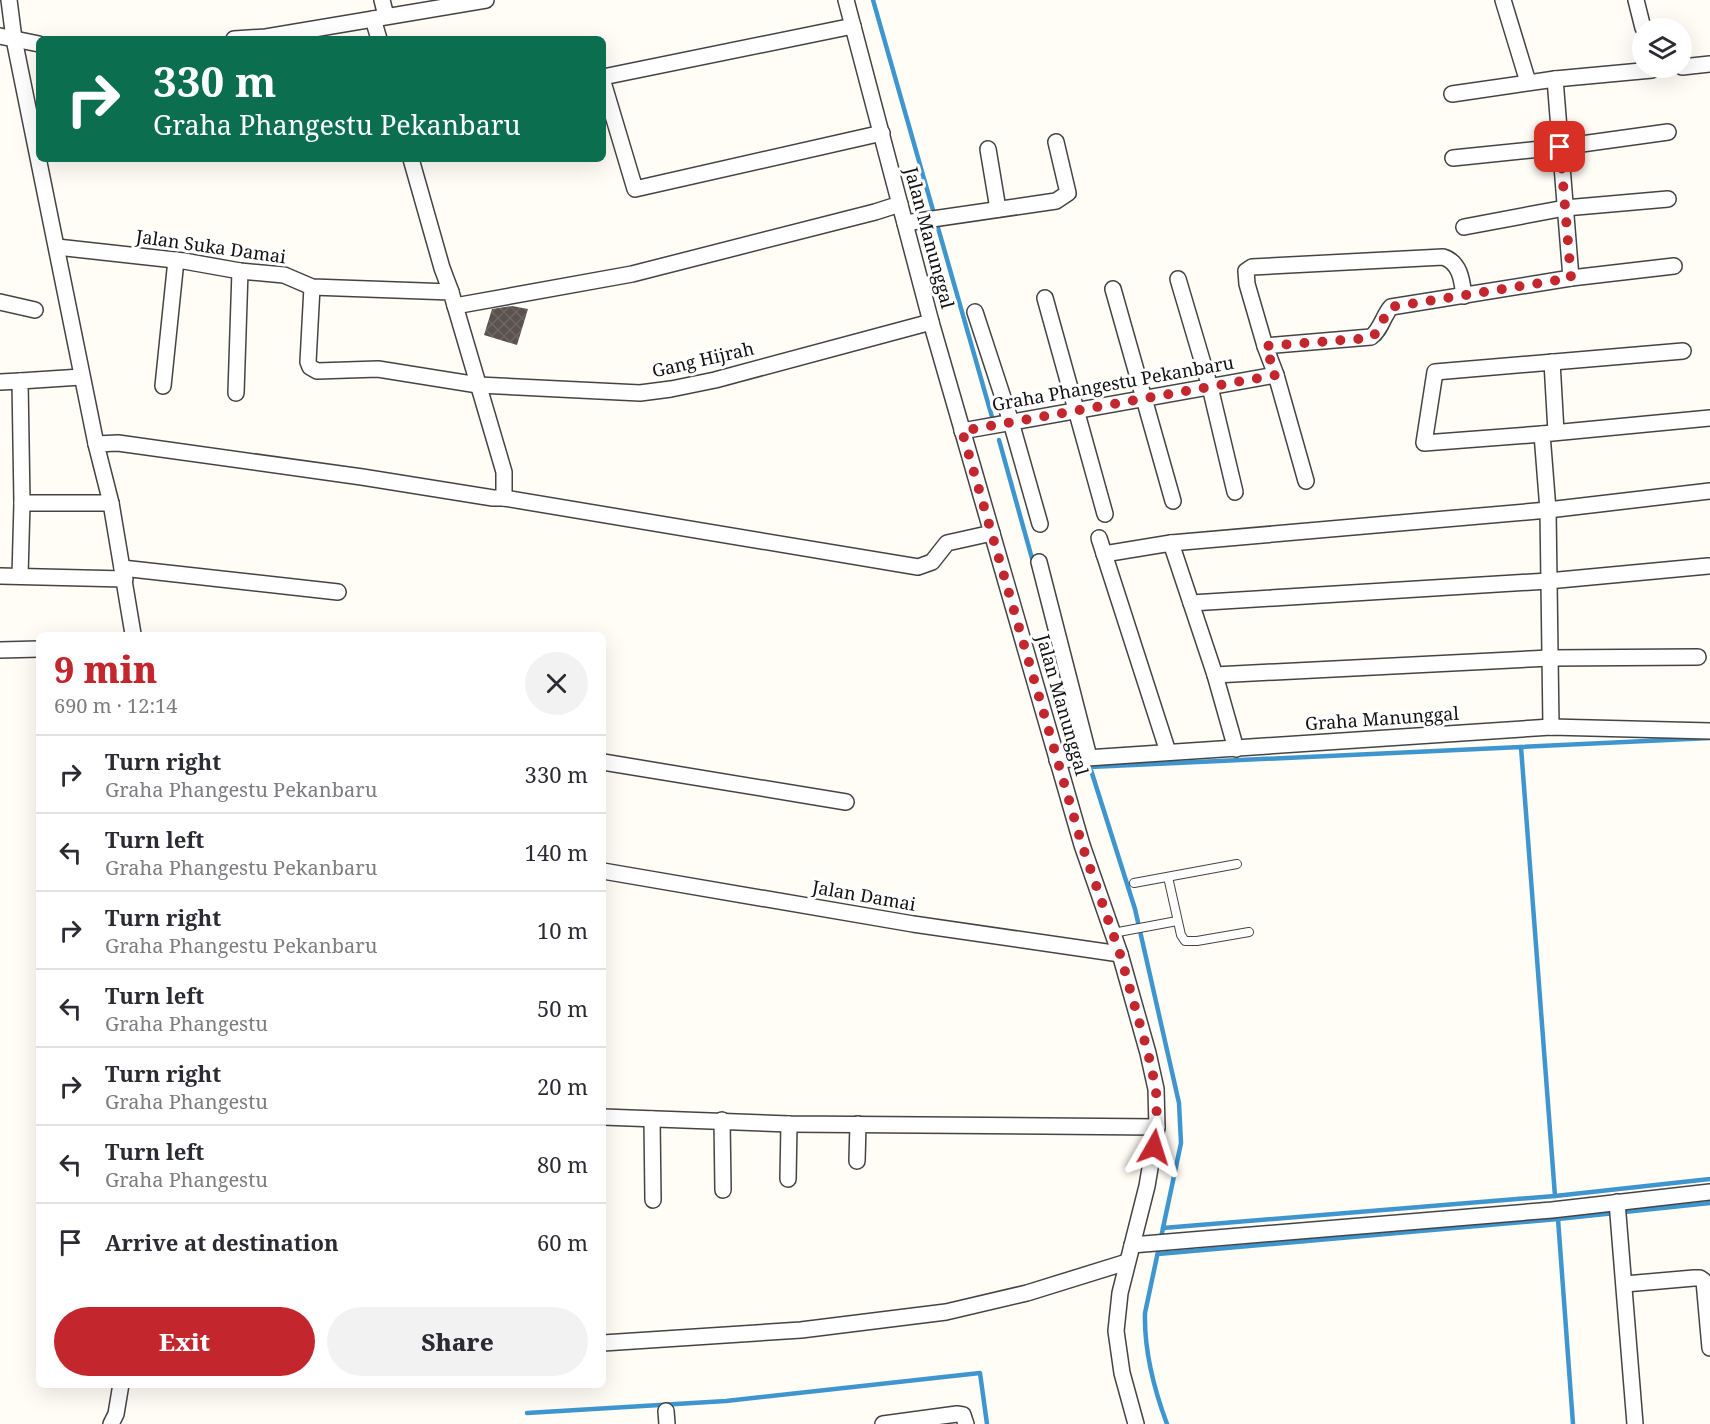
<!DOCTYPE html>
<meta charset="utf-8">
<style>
:root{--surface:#fff;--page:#f2f2f3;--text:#2b2b33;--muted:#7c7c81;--line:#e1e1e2;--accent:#c4262e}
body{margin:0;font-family:"Noto Serif",serif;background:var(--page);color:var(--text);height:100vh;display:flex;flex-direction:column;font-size:22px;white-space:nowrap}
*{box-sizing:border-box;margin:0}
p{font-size:20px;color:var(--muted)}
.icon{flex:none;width:33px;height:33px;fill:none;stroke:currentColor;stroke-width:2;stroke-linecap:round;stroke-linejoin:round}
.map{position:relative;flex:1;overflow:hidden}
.sheet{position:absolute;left:36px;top:632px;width:570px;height:756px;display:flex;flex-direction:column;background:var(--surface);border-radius:9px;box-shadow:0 6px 24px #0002}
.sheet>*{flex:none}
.hud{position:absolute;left:36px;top:36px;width:570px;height:126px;border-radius:9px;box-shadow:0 6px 24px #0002;background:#0b6e4f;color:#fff;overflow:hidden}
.fabs{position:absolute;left:1632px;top:18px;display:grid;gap:12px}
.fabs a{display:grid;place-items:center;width:60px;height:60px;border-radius:50%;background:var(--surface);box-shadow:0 6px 24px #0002;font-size:30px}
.pin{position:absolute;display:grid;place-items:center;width:51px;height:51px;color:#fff;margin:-26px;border-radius:12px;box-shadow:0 3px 9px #0006}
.me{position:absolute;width:66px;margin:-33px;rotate:6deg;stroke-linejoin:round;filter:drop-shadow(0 0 4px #0008)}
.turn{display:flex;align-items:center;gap:21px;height:126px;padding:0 18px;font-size:27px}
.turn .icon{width:78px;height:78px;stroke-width:2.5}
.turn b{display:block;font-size:42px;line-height:51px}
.round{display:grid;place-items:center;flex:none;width:63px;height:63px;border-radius:32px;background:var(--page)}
.head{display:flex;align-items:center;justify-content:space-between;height:102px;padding:0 18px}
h1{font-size:36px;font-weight:800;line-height:45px;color:var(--accent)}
.cta{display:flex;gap:12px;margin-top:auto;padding:12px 18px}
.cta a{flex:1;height:69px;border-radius:36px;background:var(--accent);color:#fff;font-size:24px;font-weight:800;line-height:69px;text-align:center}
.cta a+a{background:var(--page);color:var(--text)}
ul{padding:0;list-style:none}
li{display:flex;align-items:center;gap:18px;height:78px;padding:0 18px;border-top:2px solid var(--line)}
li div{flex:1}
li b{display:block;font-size:22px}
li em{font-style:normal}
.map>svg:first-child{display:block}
</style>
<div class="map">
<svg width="1710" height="1424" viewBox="0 0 1710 1424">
<defs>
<pattern id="building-cross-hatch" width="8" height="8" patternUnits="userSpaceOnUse" patternTransform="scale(1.5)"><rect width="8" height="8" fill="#5a524d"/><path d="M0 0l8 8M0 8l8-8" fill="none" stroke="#6d6662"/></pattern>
</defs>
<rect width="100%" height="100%" fill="#fffdf5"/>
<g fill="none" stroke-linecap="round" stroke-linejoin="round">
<g stroke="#3f96cf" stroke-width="4.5">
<polyline points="873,0 992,417"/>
<polyline points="999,440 1033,562"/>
<polyline points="1521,747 1710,738"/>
<polyline points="1558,1219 1573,1424"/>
<polyline points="1163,1228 1555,1196 1710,1179"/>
<polyline points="1158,1254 1558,1219 1710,1203"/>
<polyline points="527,1413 726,1401 980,1373 987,1424"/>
<path d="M 1167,1424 C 1154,1389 1144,1350 1145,1313 L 1181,1143 L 1179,1103 L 1135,909 L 1090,767 L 1521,747 L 1555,1196"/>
</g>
</g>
<polygon fill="url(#building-cross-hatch)" points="512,306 528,309 517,345 484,335 492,309"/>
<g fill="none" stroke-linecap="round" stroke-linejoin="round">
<g stroke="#444" stroke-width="10">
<g id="lane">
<polyline points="1168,877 1181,935 1185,941 1197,941 1249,932"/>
<polyline points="1134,883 1237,864"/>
<polyline points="1113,933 1177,921"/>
</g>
</g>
<g stroke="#444" stroke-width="18">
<g id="street">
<polyline points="9,0 14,39 96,444"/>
<polyline points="382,0 386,16"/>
<polyline points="846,0 931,322 1082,845 1120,954 1148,1053 1156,1089 1157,1127 1147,1186 1120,1293 1116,1331 1122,1373 1136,1424"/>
<polyline points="1503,0 1528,82"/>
<polyline points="1636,0 1643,28"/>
<polyline points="373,19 379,39"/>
<polyline points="0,36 39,44"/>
<polyline points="234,39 266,37 486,0"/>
<polyline points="1682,67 1710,64"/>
<polyline points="603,77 853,26"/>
<polyline points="603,82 635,189 882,133"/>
<polyline points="1452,94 1555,79"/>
<polyline points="988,149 998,209"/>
<polyline points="1453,158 1560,147 1668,132"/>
<polyline points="411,159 442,268 451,292"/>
<polyline points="905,223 1056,201 1068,193 1056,142"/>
<polyline points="1464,227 1565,208 1668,199"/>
<polyline points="57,247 184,261 240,271 284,275 312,287 451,292 504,472 504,498 493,498 362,477 118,443 96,444 111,503 133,634"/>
<polyline points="1571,278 1674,266"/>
<polyline points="1178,279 1210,387 1235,492"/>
<polyline points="312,287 308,362 310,367 317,371 378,369 478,385 640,393 671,389 715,380 931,322"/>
<polyline points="1113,289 1173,501"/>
<polyline points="1045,298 1105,514"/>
<polyline points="0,302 35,310"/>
<polyline points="455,306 632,274 875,212 900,204"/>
<polyline points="975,312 1011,422 1040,524"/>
<path d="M 1265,346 L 1247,284 L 1246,271 L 1252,267 L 1443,257 C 1460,262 1462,280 1464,296"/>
<polyline points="1552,362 1556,432"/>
<polyline points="1276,375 1306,481"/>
<polyline points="0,382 20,381"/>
<polyline points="163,386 176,260"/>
<polyline points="236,393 240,271"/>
<path d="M 962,431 L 1276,375 L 1265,346 L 1371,337 C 1381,330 1383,316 1391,307 L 1571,278 L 1555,79 L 1652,70 L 1652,68"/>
<polyline points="1542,434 1424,443 1435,372 1683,351"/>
<polyline points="504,498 918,567 932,562 947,543 992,533"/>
<polyline points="22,503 20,381 81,377"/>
<polyline points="1099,538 1168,752"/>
<polyline points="1171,543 1548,510 1710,491"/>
<polyline points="1104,554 1171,543 1215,675 1236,749"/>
<polyline points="1039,562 1089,757"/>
<polyline points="122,568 338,592"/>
<polyline points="0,576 125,579"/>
<polyline points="20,576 22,503 111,503"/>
<polyline points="1191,603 1548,581 1708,566"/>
<polyline points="0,650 39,649"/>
<polyline points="1215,675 1550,658 1698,657"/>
<polyline points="1551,727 1548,510 1542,434 1710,418"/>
<polyline points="1057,760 1551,727 1710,731"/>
<polyline points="603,762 846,802"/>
<polyline points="603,871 913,924 1120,954"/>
<polyline points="603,1117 789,1124 1157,1127"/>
<polyline points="652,1119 653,1200"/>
<polyline points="722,1120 723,1190"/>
<polyline points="857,1161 858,1124"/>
<polyline points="788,1179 789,1124"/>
<polyline points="1617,1202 1635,1424"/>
<polyline points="1132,1245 1552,1210 1710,1192"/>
<polyline points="1625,1284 1694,1278 1700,1278 1704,1281 1710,1348"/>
<polyline points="603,1343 801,1330 946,1312 1027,1293 1127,1262"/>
<polyline points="666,1411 667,1424"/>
<polyline points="111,1424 116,1414 121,1384"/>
<polyline points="883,1424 957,1414 963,1415 966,1424"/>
</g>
</g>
<use href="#lane" stroke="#fff" stroke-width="8"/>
<use href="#street" stroke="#fff" stroke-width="15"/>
</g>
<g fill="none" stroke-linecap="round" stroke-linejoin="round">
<path stroke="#c4262e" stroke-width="10" stroke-dasharray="0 18" d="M 1154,1147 L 1157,1127 L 1156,1089 L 1148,1053 L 1120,954 L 1082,845 L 962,431 L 1276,375 L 1265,346 L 1371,338 C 1381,330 1383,316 1391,307 L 1571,278 L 1560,147"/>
</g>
<g text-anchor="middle" stroke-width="6" stroke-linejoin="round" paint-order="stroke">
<g font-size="18" fill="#111" stroke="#fff">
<text transform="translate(929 238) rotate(75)" y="6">Jalan Manunggal</text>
<text transform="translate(211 247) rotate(8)" y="6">Jalan Suka Damai</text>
<text transform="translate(703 360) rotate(-13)" y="6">Gang Hijrah</text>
<text transform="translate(1113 384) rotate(-10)" y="6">Graha Phangestu Pekanbaru</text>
<text transform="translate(1062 705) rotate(74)" y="6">Jalan Manunggal</text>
<text transform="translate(1382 719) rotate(-4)" y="6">Graha Manunggal</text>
<text transform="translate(864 896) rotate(10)" y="6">Jalan Damai</text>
</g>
</g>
</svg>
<div class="fabs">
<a><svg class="icon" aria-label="layers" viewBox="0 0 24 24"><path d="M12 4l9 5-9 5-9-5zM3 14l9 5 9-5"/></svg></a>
</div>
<div class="pin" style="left:1560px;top:147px;background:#d93025"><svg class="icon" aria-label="arrive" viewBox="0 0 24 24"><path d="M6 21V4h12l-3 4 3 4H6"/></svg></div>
<svg class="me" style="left:1154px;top:1147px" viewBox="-20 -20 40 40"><path d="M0-17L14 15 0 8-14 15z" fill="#c4262e" stroke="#fff" stroke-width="4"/></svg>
<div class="hud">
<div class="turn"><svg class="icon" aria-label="right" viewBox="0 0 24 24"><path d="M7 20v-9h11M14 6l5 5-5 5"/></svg><div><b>330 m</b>Graha Phangestu Pekanbaru</div></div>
</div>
<section class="sheet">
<div class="head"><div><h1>9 min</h1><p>690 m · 12:14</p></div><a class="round"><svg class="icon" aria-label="close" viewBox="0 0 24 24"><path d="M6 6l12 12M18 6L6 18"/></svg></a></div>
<ul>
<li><svg class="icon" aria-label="right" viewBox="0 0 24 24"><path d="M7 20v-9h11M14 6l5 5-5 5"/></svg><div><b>Turn right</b><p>Graha Phangestu Pekanbaru</p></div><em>330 m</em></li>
<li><svg class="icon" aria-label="left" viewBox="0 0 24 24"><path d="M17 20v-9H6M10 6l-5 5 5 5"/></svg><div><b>Turn left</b><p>Graha Phangestu Pekanbaru</p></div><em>140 m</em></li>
<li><svg class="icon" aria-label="right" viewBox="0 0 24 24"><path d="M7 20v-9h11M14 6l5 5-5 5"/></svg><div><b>Turn right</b><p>Graha Phangestu Pekanbaru</p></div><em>10 m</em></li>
<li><svg class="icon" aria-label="left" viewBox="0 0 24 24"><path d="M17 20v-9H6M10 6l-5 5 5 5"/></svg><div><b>Turn left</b><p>Graha Phangestu</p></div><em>50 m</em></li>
<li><svg class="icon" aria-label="right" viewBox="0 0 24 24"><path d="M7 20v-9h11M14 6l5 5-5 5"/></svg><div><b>Turn right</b><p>Graha Phangestu</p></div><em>20 m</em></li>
<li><svg class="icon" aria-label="left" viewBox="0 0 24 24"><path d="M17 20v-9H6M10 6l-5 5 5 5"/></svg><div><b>Turn left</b><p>Graha Phangestu</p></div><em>80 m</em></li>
<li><svg class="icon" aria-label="arrive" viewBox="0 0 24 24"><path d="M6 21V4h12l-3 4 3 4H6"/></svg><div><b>Arrive at destination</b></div><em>60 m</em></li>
</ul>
<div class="cta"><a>Exit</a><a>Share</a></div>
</section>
</div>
